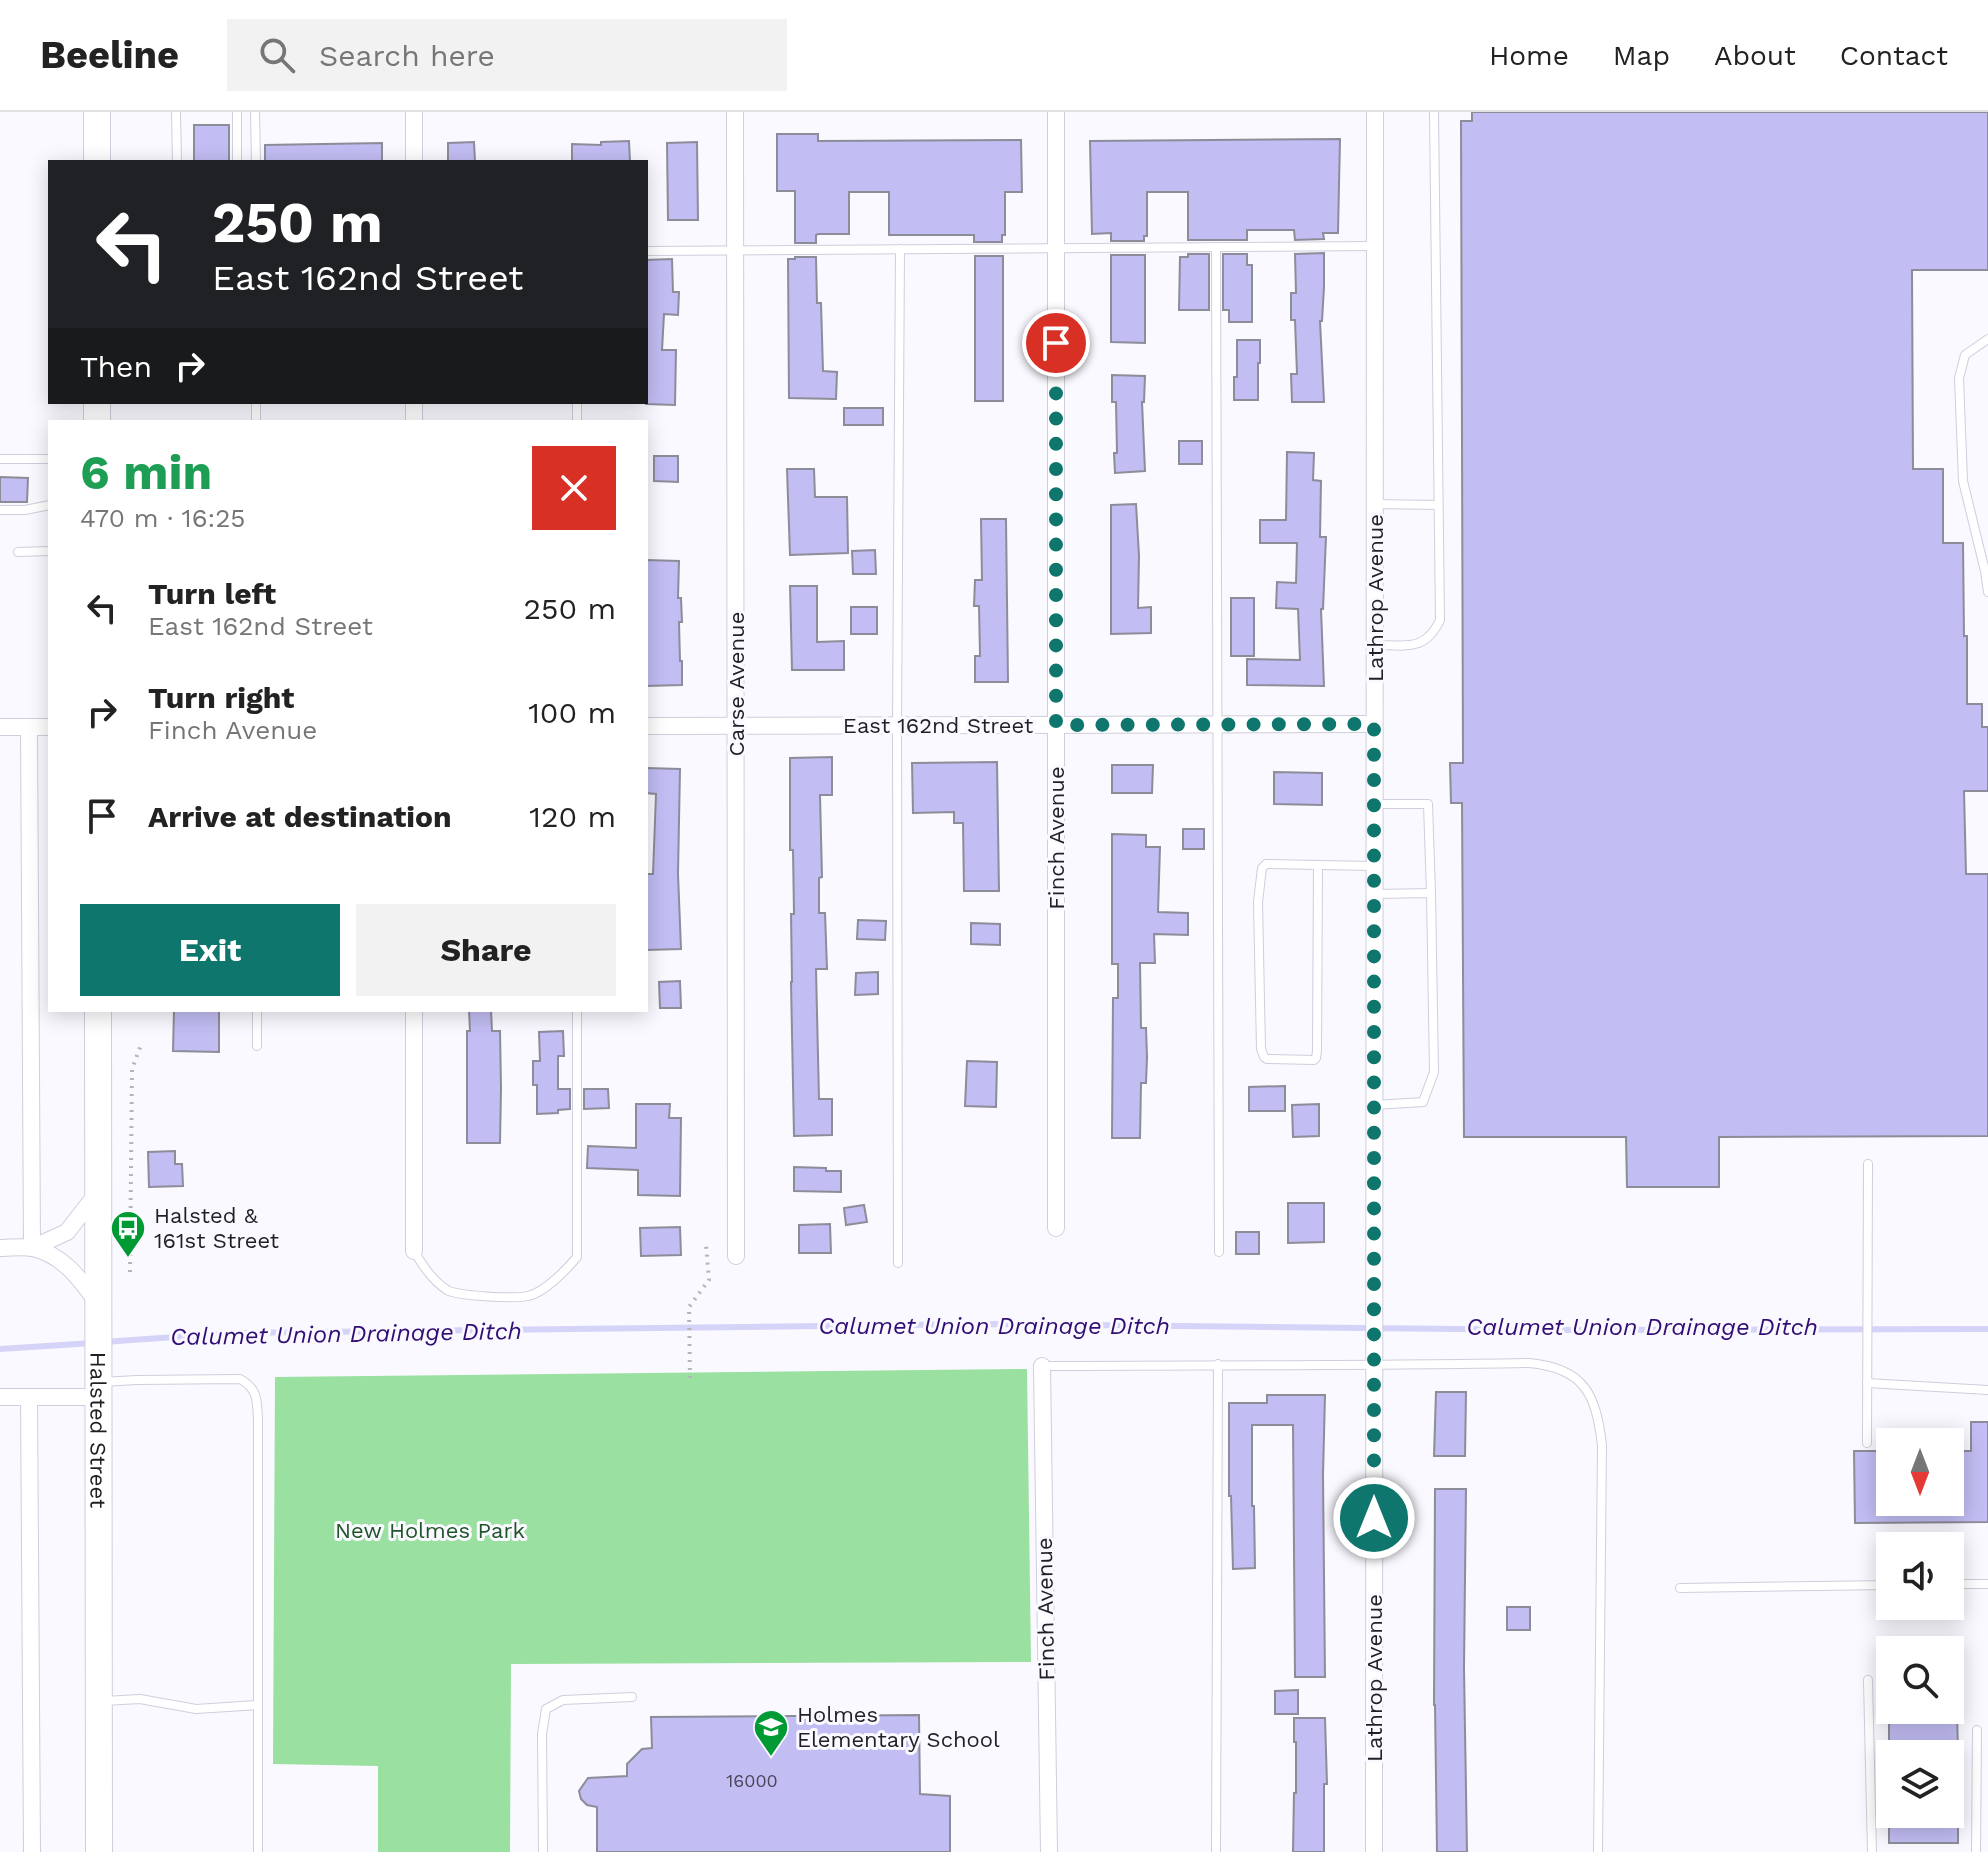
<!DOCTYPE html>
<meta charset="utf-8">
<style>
:root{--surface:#fff;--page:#f2f2f2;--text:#222;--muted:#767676;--line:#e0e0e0;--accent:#0f766e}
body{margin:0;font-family:"Work Sans",sans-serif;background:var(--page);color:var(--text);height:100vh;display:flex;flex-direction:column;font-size:30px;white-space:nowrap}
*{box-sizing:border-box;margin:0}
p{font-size:26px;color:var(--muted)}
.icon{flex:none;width:44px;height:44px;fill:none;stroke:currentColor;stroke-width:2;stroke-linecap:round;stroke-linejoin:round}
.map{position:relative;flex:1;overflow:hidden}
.drawer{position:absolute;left:48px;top:308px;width:600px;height:592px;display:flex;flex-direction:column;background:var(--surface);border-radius:0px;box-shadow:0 4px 20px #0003}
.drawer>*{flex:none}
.hud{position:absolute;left:48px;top:48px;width:600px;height:244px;border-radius:0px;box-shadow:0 4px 20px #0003;background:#202124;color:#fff;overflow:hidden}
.needle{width:52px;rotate:180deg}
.fabs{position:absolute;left:1876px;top:1316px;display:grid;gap:16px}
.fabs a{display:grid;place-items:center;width:88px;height:88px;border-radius:0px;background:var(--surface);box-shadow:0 4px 20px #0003;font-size:40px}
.pin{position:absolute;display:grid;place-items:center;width:68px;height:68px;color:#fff;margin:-34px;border:4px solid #fff;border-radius:50%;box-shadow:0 2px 8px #0007}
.me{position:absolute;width:88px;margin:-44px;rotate:0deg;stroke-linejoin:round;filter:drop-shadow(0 0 6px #0008)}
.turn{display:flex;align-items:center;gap:28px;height:168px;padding:0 32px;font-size:36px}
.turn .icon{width:104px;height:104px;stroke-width:2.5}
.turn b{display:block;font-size:56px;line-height:68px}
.then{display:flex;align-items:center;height:76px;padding:0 32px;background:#0003;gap:16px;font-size:30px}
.round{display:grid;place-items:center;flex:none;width:84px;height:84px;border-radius:0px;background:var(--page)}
.overview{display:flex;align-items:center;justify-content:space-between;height:136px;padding:0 32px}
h1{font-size:48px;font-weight:700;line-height:60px;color:#1e9e55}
.cta{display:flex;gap:16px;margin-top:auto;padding:16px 32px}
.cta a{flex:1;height:92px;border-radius:0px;background:var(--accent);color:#fff;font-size:32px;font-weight:700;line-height:92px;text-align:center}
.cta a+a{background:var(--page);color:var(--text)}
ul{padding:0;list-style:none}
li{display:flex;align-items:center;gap:24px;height:104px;padding:0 32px}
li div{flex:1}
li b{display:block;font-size:30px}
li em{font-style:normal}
header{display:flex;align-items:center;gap:48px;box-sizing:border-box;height:112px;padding:0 40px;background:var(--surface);border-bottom:2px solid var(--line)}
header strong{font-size:38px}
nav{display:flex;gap:44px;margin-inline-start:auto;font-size:28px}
.search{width:560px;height:72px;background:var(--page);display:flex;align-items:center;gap:20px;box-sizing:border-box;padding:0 28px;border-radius:0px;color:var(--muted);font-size:30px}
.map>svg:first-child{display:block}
</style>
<header>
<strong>Beeline</strong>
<div class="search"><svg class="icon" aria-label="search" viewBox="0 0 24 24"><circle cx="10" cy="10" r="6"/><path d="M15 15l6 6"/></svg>Search here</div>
<nav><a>Home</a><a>Map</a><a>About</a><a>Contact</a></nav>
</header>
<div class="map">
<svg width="1988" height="1740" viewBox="0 0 1988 1740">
<rect width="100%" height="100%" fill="#f9f9ff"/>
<polygon fill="#9ae0a0" points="1027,1257 1031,1550 511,1552 510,1740 378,1740 378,1654 273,1652 275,1265"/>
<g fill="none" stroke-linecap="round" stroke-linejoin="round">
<g stroke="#d6d3f8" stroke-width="6">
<polyline points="104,1230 232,1221 985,1212 1541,1218 1988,1217"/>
<polyline points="0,1237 93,1231"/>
</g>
</g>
<g fill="#c2bdf3" stroke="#8d8c99" stroke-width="2">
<polygon points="1472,0 1988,0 1988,158 1912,158 1913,357 1943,357 1943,431 1963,431 1964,524 1967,524 1967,592 1982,592 1982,615 1988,615 1988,679 1964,679 1966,762 1988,762 1988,1024 1719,1025 1719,1075 1627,1075 1626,1025 1464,1025 1462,691 1451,691 1450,651 1463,651 1461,9 1472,9"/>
<rect x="194" y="13" width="35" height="37"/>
<polygon points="777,22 818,22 818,29 1021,28 1022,80 1005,80 1005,123 1002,123 1002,130 974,130 974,123 889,123 889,80 849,80 849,122 818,122 816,123 816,131 795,131 795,79 777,79"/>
<polygon points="1340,27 1338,121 1323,121 1324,127 1295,128 1294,118 1247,118 1247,128 1188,128 1188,80 1147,80 1147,124 1144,124 1144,129 1111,129 1111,121 1092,122 1090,29"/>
<polygon points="629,29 630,50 572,50 572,32 601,33 601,30"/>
<polygon points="474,30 475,50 448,50 448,31"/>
<polygon points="697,30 698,108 668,108 667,31"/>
<polygon points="382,31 382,50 265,50 265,33"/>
<polygon points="1324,141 1324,175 1322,209 1320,209 1324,290 1292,290 1291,262 1297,262 1295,208 1291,208 1291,181 1296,181 1295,142"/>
<polygon points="1188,142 1209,142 1209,198 1179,198 1180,145 1188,145"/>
<polygon points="1223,142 1247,142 1247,153 1252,153 1252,210 1229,210 1229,198 1223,198"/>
<polygon points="1111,143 1145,143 1145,231 1111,230"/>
<rect x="975" y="144" width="28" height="145"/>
<polygon points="795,145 816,145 817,191 821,191 823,259 837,260 836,287 789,286 788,147 795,147"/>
<polygon points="672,147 673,180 679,180 678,203 664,202 662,238 676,238 675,293 646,292 646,148"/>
<polygon points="1237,228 1260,228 1260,251 1258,251 1258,288 1234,288 1234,265 1237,265"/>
<polygon points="1112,263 1145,264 1144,290 1142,290 1145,359 1115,361 1114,341 1117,341 1116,290 1112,290"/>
<rect x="844" y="296" width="39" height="17"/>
<rect x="1179" y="329" width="23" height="23"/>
<polygon points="1287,340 1314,341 1313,368 1321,369 1320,425 1326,425 1323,497 1321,497 1324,574 1247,573 1247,547 1300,548 1298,497 1276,496 1277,470 1296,471 1297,431 1260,431 1260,408 1286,408"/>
<polygon points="654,344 678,344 678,370 654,369"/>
<polygon points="787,357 814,357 815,385 847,385 848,441 790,443"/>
<polygon points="0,365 28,366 27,390 0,390"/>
<polygon points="1136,392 1139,444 1138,496 1151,495 1151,521 1111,522 1111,393"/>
<polygon points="981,407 1006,407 1008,570 975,570 975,544 980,544 979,494 974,494 975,468 982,468"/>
<polygon points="875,438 876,462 853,462 852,439"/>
<polygon points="646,448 679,449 678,486 681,486 682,510 679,510 680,549 682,549 682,573 646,574"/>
<polygon points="790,474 817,474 817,530 844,529 844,558 792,558"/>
<rect x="1231" y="486" width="23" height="58"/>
<rect x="851" y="495" width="26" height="27"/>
<polygon points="832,645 832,683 820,683 822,765 819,766 819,801 825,801 827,857 816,857 819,987 832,987 832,1023 794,1024 791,870 792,870 791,802 794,802 793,738 790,738 790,646"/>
<polygon points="997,650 999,779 964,779 963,711 954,711 954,700 913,701 912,651"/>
<polygon points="1112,653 1153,653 1152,681 1112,681"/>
<polygon points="646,656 680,657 678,762 681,837 646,838 646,762 653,762 656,682 646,681"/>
<polygon points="1274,660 1322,661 1322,693 1274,692"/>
<rect x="1183" y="717" width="21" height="20"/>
<polygon points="1112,722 1146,723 1146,735 1160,735 1158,800 1188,801 1188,823 1154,822 1155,851 1140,851 1141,916 1146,916 1147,945 1146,971 1141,971 1140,1026 1112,1026 1113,886 1118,886 1118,852 1112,852"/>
<polygon points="858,808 886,809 885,828 857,827"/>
<polygon points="971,811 1000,812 1000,833 971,832"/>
<polygon points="878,860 878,882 855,883 856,861"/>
<polygon points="680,869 681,896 660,896 659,870"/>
<polygon points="174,898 219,898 219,940 173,939"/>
<polygon points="469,898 491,898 492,919 500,919 501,976 500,1031 467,1031 467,919 470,919"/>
<polygon points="563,919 564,944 558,944 558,977 570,977 570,997 558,998 558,1001 537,1002 537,973 533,973 533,949 540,949 539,920"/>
<polygon points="967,949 997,950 996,995 965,994"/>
<polygon points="1285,974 1285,999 1249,999 1249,975"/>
<polygon points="584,977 608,977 609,996 584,997"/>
<polygon points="636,992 670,992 669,1006 681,1006 680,1084 638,1083 638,1058 587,1056 588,1034 636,1036"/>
<polygon points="1319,992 1319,1024 1293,1025 1292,993"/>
<polygon points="175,1039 175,1052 182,1052 183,1074 149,1075 148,1040"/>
<polygon points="794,1055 826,1056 826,1059 841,1059 841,1080 794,1079"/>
<polygon points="1288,1091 1324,1091 1324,1130 1288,1131"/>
<polygon points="864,1093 867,1110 846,1113 844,1096"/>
<polygon points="830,1112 831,1141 799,1141 799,1113"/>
<polygon points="680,1115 681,1143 641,1144 640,1116"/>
<rect x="1236" y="1120" width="23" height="22"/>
<polygon points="1436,1280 1466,1280 1465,1344 1434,1344"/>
<polygon points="1267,1283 1325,1283 1323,1363 1325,1565 1295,1565 1293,1313 1252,1313 1252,1394 1254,1394 1255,1456 1233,1457 1231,1384 1229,1384 1229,1291 1267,1291"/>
<polygon points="1971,1310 1988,1310 1988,1410 1855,1411 1854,1339 1890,1339 1890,1390 1950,1390 1950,1339 1971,1339"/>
<polygon points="1435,1377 1466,1377 1464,1556 1467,1740 1437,1740 1435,1593 1434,1593"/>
<rect x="1507" y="1495" width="23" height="23"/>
<polygon points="1298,1578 1298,1602 1275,1602 1275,1579"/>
<polygon points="1889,1598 1957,1598 1958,1642 1889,1642"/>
<polygon points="919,1603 920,1682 950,1684 950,1740 597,1740 597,1695 587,1693 581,1687 579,1679 588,1666 627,1664 627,1652 642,1637 652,1636 651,1605"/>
<polygon points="1294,1606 1325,1606 1327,1672 1324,1672 1324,1740 1293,1740 1294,1681 1296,1681 1296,1630 1294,1630"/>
<rect x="1889" y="1702" width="69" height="29"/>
</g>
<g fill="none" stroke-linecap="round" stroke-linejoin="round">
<g stroke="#cfcedc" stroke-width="10">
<g id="service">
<polyline points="176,0 177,50"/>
<polyline points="237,0 237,50"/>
<polyline points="255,0 256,50"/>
<polyline points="1216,135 1219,1140"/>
<polyline points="646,139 1375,134"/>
<polyline points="1988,227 1965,243 1959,266 1963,369 1985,459 1988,480"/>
<polyline points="577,290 577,310"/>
<polyline points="256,310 256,290"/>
<polyline points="0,347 50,347"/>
<polyline points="1375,392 1438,393"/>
<polyline points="0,398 25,398 50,393"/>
<polyline points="18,440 50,439"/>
<path d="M 1375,533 C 1406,533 1425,540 1440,508 L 1434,0"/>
<polyline points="1375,692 1428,692 1431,781"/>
<polygon points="1266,752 1318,753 1317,939 1316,946 1314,948 1267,947 1264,945 1261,937 1258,790 1262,756"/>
<polyline points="1318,753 1374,754"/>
<polyline points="257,898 257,934"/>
<polyline points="1374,993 1423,990 1434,960 1431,781 1375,782"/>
<path d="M 414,1139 C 423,1154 432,1168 447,1178 C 457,1184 515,1187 528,1184 C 544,1181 567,1157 577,1145 L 577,898"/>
<polyline points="898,1151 897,613 900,137"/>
<path d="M 1042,1254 C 1204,1253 1367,1254 1529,1251 C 1585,1256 1596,1283 1602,1333 L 1598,1740"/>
<path d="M 101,1270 L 137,1268 L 240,1267 C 258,1277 257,1288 258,1308 L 258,1740"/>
<polyline points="1867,1271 1988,1278"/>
<polyline points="1867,1331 1868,1052"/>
<polyline points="1950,1472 1988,1472"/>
<polyline points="1680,1476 1890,1473"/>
<polyline points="1868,1568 1872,1740"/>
<polyline points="104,1589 140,1587 196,1597 258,1593"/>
<polyline points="543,1740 542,1622 546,1597 563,1588 632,1585"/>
<polyline points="1216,1740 1218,1252"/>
<polyline points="1976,1740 1977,1618"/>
</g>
</g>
<g stroke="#cfcedc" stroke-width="18">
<g id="minor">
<polyline points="414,0 414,50"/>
<polyline points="735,0 736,1144"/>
<polyline points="1056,0 1056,1116"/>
<polyline points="414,290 414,310"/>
<polyline points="646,614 1374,612"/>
<polyline points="0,615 50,615"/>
<polyline points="29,615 32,1136"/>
<polyline points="414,898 414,1139"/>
<path d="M 0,1136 C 10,1136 23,1134 33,1136 C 63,1143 80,1167 97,1190"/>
<polyline points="32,1136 67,1120 98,1080"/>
<polyline points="1042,1254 1049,1740"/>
<polyline points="0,1285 98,1285"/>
<polyline points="29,1285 32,1740"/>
<polyline points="1374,1740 1375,0"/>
</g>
</g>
<g stroke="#cfcedc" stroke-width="28">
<g id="primary">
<polyline points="97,0 97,50"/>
<polyline points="97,290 97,310"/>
<path id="s1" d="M 98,898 L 99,1740"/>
</g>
</g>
<g stroke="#b4b4ba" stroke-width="4" stroke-dasharray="2 6" stroke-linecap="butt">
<polyline points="130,1160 132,957 141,933"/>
<polyline points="690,1266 689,1195 709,1168 706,1133"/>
</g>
<use href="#service" stroke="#fff" stroke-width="8"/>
<use href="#minor" stroke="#fff" stroke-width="16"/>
<use href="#primary" stroke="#fff" stroke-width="26"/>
</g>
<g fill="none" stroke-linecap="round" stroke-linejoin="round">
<polyline stroke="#0f766e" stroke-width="14" stroke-dasharray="0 25.2" points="1056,231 1056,613 1374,612 1374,1406"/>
</g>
<defs>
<g id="bus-pin" transform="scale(1.8)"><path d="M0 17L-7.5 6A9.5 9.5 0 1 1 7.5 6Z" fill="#009a34" stroke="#f9f9ff"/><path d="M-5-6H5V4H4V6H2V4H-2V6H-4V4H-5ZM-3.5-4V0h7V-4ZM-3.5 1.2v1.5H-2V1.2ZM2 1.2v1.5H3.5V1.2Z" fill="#fff"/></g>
<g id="school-pin" transform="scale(1.8)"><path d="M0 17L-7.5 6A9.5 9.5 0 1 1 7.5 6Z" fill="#009a34" stroke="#f9f9ff"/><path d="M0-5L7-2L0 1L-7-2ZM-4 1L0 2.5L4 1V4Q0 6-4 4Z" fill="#fff"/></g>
</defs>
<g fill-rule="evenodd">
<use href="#bus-pin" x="128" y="1116"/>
<use href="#school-pin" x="771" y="1615"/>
</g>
<g text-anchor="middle" stroke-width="6" stroke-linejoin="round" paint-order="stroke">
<g font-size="18" fill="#484658">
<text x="752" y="1675">16000</text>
</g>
<g font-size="22" fill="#1f1f24" stroke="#f9f9ff">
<text transform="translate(1375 486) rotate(-90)" y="8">Lathrop Avenue</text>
<text transform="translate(736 572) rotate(-90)" y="8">Carse Avenue</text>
<text x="938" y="621">East 162nd Street</text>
<text transform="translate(1056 726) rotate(-90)" y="8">Finch Avenue</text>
<text dy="8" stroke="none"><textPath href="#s1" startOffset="420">Halsted Street</textPath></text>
<text transform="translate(1045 1497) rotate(-91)" y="8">Finch Avenue</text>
<text transform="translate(1374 1566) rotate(-90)" y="8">Lathrop Avenue</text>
</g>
<g font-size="22" fill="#1f1f24" stroke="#f9f9ff" text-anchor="start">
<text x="154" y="1111">Halsted &amp;<tspan x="154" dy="25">161st Street</tspan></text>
<text x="797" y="1610">Holmes<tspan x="797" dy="25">Elementary School</tspan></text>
</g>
<g font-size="22" fill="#1f5528" stroke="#f9f9ff">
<text x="430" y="1426">New Holmes Park</text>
</g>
<g font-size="24" font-style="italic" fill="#310d75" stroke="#f9f9ff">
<text x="994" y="1222">Calumet Union Drainage Ditch</text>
<text x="1642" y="1223">Calumet Union Drainage Ditch</text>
<text transform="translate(346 1222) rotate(-1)" y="8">Calumet Union Drainage Ditch</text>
</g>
</g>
</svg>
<div class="fabs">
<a><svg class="needle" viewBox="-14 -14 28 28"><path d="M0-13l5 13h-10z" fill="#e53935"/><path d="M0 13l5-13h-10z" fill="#767676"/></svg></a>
<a><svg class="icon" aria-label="sound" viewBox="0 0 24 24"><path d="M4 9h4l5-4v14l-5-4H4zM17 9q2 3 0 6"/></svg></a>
<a><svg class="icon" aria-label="search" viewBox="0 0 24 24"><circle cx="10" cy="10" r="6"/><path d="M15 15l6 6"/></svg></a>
<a><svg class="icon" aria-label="layers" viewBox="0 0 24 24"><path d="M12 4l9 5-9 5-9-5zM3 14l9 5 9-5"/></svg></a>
</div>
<div class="pin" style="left:1056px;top:231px;background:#d93025"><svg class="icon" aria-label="arrive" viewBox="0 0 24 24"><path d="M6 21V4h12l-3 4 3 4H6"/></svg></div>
<svg class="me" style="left:1374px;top:1406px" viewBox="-20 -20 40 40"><circle r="17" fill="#0f766e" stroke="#fff" stroke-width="3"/><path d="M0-11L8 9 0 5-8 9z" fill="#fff"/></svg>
<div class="hud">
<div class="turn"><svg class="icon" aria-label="left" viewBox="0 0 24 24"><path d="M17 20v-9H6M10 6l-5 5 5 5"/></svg><div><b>250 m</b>East 162nd Street</div></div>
<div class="then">Then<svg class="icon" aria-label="right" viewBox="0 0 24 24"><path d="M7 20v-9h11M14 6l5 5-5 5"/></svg></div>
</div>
<section class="drawer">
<div class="overview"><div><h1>6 min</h1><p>470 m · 16:25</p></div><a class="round" style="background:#d93025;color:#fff"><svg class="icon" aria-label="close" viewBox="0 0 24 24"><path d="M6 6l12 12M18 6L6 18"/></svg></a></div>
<ul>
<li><svg class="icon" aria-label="left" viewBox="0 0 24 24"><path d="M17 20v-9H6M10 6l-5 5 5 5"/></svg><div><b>Turn left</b><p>East 162nd Street</p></div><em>250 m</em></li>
<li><svg class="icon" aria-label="right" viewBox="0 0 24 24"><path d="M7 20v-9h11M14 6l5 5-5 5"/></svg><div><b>Turn right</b><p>Finch Avenue</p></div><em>100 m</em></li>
<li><svg class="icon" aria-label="arrive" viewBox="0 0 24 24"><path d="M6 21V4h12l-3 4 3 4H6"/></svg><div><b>Arrive at destination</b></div><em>120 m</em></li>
</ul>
<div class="cta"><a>Exit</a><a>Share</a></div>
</section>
</div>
